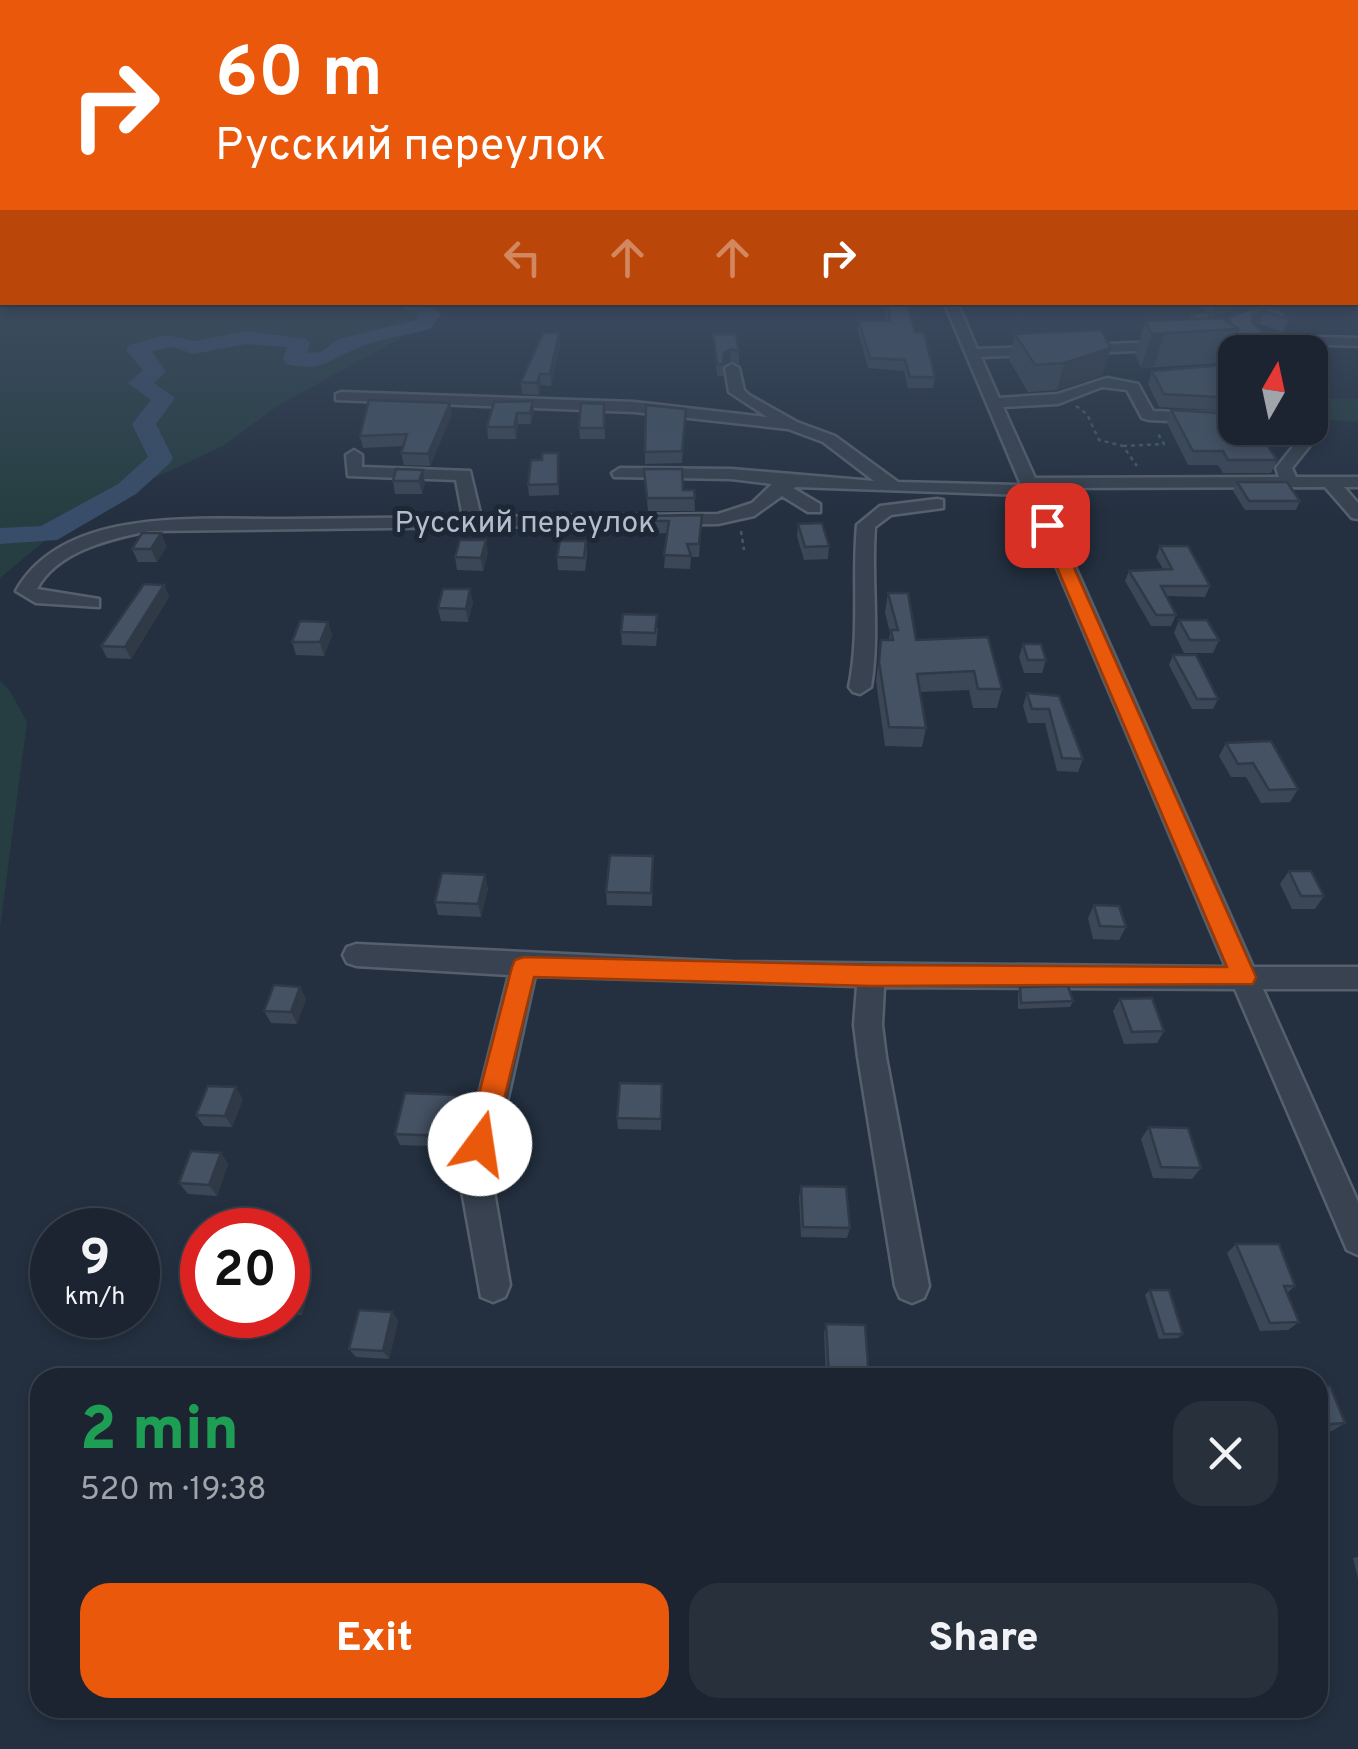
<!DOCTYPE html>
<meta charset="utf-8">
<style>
:root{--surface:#1b2430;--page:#28303c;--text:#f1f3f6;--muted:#a0a4ab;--line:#39414c;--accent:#ea580c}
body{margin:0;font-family:Overpass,sans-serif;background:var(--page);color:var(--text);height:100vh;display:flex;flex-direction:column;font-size:38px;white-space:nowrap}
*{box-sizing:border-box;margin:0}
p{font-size:32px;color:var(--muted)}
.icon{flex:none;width:55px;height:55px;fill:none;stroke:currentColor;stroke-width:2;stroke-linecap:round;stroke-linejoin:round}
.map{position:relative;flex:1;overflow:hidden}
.sheet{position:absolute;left:30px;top:1368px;width:1298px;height:350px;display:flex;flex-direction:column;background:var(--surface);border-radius:30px;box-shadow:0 5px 15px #0003,0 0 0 2px var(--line)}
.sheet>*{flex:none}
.hud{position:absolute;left:0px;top:0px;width:1360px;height:305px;box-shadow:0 5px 15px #0003,0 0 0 2px var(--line);background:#ea580c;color:#fff;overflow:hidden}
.needle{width:65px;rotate:9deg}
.tools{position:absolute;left:1218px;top:335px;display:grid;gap:20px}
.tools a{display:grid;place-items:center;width:110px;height:110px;border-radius:20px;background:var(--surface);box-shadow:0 5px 15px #0003,0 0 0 2px var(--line);font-size:50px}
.speed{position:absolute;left:30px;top:1208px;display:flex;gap:20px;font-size:50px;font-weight:700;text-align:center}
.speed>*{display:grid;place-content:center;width:130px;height:130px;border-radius:50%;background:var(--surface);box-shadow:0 5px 15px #0003,0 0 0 2px var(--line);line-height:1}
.speed small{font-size:25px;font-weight:400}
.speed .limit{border:15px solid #d22;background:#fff;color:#111}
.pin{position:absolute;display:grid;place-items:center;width:85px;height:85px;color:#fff;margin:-42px;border-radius:20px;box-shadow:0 5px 15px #0006}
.me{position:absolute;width:110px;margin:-55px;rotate:14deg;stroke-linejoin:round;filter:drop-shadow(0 0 8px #0008)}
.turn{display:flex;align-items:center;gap:35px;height:210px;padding:0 50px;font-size:45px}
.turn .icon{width:130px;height:130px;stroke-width:2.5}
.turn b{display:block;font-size:70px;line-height:85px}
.lanes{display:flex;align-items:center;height:95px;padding:0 50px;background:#0003;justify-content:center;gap:50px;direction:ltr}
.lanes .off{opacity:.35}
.round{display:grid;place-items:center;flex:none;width:105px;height:105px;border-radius:30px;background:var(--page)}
.headline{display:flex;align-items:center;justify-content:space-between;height:170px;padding:0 50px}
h1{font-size:60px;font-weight:800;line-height:75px;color:#1e9e55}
.action{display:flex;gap:20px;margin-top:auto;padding:20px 50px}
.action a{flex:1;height:115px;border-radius:30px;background:var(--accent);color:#fff;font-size:40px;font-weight:800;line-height:115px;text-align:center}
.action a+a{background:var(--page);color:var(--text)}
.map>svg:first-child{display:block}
</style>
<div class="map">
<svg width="1358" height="1749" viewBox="0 0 1358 1749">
<rect width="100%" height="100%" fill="#243040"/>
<g fill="#263e41">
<polygon points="0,271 2,302 406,302 435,313 436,319 279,405 223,446 154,478 48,538 0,578"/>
<polygon points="1310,398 1358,399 1358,422 1312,419"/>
<polygon points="0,681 10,691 27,722 0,928"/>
</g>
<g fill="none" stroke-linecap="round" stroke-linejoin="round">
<path fill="#384d69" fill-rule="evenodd" d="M 393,302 L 421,302 L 441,314 L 430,329 C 408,335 373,340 353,350 C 326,362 321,372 286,364 L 283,359 L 287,347 L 246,344 L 193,354 L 173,347 L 152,351 L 166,372 L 154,383 L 175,398 L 156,424 L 173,458 L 170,463 L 136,494 L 57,540 L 0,544 L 0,528 L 41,526 L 118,484 L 148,457 L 132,424 L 151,400 L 128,383 L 143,370 L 126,350 L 129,345 L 165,335 L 196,341 L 246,331 L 306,339 L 310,343 L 307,353 L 321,352 L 338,339 L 416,320 L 419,316 Z"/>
<g stroke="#56606d" stroke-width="5">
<g id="minor">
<path d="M 944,302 L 957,302 L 977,349 L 1211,340 L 1225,343 L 1235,353 L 1235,365 L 1211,348 L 981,357 L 999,398 L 1058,394 L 1107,378 L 1138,384 L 1153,411 L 1235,414 L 1235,424 L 1148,420 L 1142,418 L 1127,390 L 1102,387 L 1058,404 L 1003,407 L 1035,478 L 1279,477 L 1276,468 L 1296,443 L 1286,428 L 1302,428 L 1312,443 L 1292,468 L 1296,477 L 1358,477 L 1358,487 L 1344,487 L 1358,503 L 1358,519 L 1352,518 L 1325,487 L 1040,488 L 1253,967 L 1358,967 L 1358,989 L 1263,989 L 1358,1202 L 1358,1255 L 1347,1250 L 1235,989 L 884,987 L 882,1025 L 886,1057 L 929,1286 L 924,1298 L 912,1303 L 900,1298 L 895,1286 L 858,1057 L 854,1025 L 857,986 L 535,976 L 491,1174 L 510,1285 L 505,1297 L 493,1302 L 481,1297 L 459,1174 L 509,975 L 356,966 L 347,963 L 343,955 L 347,947 L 356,944 L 732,962 L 1226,967 L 1026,495 L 797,487 L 793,488 L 820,504 L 820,512 L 808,512 L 782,496 L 754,516 L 718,524 L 149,531 C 110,539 57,551 37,589 L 99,599 L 99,607 L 36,603 L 16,591 C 64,505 203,520 286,519 C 345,518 404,518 463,517 L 456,480 L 348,476 L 346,455 L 354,450 L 362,455 L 362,467 L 470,471 L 481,517 L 718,514 L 752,503 L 772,484 L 731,479 L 614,477 L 612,473 L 620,468 L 731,469 L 874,481 L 823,442 L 788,429 L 634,412 L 336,400 L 336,394 L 341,392 L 634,402 L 767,417 L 729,392 L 725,368 L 732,364 L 739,368 L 744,390 L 749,395 L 797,422 L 835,436 L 898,482 L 1021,485 Z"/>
<polygon points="1279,336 1358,338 1358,346 1274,343 1272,340"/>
<path d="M 937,499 L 943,500 L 943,508 L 891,515 L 875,527 C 871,581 880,634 871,687 L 860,694 L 853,692 L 849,687 C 860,633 852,579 857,525 L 880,506 Z"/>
</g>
</g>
<g stroke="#445b5e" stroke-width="2.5" stroke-dasharray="4 4" stroke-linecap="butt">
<polyline points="1076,406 1087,414 1099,440 1123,446 1137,466"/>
<polyline points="1123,446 1164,444 1157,432"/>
<polyline points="741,531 744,550"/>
</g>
<use href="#minor" fill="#384250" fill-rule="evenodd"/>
</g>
<g fill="#3b4756">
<polygon points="884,302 907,302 915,332 935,377 933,388 908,388 904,371 868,368 858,331 859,321 886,321"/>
<polygon points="990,302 1040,302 1039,305 991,304"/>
<polygon points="1196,302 1235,302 1232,310 1211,317 1209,315 1208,319 1227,322 1229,317 1278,308 1289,320 1283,332 1259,324 1256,325 1262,332 1310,343 1305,352 1238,352 1232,346 1225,363 1141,368 1135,355 1145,321 1190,319 1192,313 1207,313"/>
<polygon points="713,334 739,352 739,364 730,361 723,365 723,376 717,376"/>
<polygon points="1015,334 1103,375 1057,390 1028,392 1009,360"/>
<polygon points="560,345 551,386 541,385 539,395 522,394 521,382"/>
<polygon points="1235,364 1235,411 1159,407 1148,384 1152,371"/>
<polygon points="533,401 534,412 531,424 518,424 516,439 488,439 487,427"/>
<polygon points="604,404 605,439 580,439 579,428"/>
<polygon points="686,409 682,463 645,464 645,452"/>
<polygon points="1171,410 1235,428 1266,428 1262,436 1277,460 1271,473 1223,473 1218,465 1188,465 1167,423"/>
<polygon points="452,414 430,466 404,465 401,453 403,446 363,448 360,436"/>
<polygon points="558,453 559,495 529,496 528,485 542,460"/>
<polygon points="396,469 425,483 422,494 395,494 393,481"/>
<polygon points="644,469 683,490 694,490 695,511 648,511"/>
<polygon points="1237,482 1300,501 1296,510 1245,510 1233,491"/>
<polygon points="702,515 699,557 691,557 690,569 664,568 667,533 648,534 647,516"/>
<polygon points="798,524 829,546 828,559 804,560 797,536"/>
<polygon points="586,541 587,554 585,571 558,570 557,557"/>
<polygon points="167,546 157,562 138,562 132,549"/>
<polygon points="1160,546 1210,586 1205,597 1166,596 1176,615 1171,626 1151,626 1125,581 1129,571 1163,569 1156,557"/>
<polygon points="488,553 483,571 457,570 455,557"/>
<polygon points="164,585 169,597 131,659 107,658 101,646"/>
<polygon points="888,593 916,640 988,637 1002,689 997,708 973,708 969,690 920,692 926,728 922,747 885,746 876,681 881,640 889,640 890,633 885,612"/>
<polygon points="473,602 468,622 441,621 438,608"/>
<polygon points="1179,620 1219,640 1213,653 1184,653 1174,633"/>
<polygon points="328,622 332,635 324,656 296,655 292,642"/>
<polygon points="658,628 656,646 622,645 621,632"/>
<polygon points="1023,644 1046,660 1042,673 1024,673 1019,657"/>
<polygon points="1173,655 1218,699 1213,709 1192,709 1169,665"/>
<polygon points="1027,693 1059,696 1083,759 1078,772 1057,771 1045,723 1028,723 1023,706"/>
<polygon points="1226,743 1298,789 1290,802 1261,803 1246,777 1231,777 1219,756"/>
<polygon points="653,856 652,906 607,905 606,892"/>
<polygon points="1289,871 1324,896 1315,909 1292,909 1280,884"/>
<polygon points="488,888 481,917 438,915 435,902"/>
<polygon points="1094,905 1126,927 1119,940 1093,939 1088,918"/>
<polygon points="300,987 306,999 297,1024 271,1023 264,1011"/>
<polygon points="1020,987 1073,1001 1070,1007 1018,1009 1018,994"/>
<polygon points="1120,999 1164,1031 1157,1043 1124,1044 1113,1011"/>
<polygon points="456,1095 459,1107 451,1147 400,1145 395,1134"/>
<polygon points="662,1096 661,1130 618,1129 617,1118"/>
<polygon points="243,1099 232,1127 204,1126 196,1115"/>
<polygon points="1149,1127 1201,1168 1192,1179 1153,1178 1141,1139"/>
<polygon points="221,1153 228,1164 217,1196 188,1194 179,1183"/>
<polygon points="801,1186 850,1228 847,1238 801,1237 799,1197"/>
<polygon points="1236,1244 1295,1286 1287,1293 1299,1322 1288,1330 1260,1331 1227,1253"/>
<polygon points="288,1268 306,1269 312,1279 302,1315 288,1314"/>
<polygon points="1150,1290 1183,1334 1178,1338 1159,1339 1145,1295"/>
<polygon points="392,1312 398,1321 389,1359 356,1357 349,1349"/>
<polygon points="826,1324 869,1378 826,1378 824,1333"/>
<polygon points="1318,1387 1345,1423 1332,1431 1318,1432"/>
<polygon points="1358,1557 1358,1579 1353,1558"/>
</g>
<g fill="#303946">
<polygon points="1227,302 1235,302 1232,310 1211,317 1215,307"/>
<polygon points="1264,311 1259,324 1248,328 1253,315"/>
<polygon points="1165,332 1154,366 1141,368 1152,334"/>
<polygon points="559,333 560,345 551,386 550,374"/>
<polygon points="1111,348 1103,375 1057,390 1064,363"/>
<polygon points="731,349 730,361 723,365 724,353"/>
<polygon points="540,374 541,385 539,395 537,383"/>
<polygon points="533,401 534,412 531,424 530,413"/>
<polygon points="450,403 452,414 430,466 428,454"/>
<polygon points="517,413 518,424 516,439 514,427"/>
<polygon points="423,470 425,483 422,494 419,481"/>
<polygon points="161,533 167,546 157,562 151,549"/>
<polygon points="486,540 488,553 483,571 481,558"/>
<polygon points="164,585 169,597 131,659 125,647"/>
<polygon points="470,589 473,602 468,622 466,609"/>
<polygon points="328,622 332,635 324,656 320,642"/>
<polygon points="485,875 488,888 481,917 478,904"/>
<polygon points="300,987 306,999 297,1024 291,1012"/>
<polygon points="236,1087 243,1099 232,1127 225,1116"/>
<polygon points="456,1095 459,1107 451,1147 447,1136"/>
<polygon points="221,1153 228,1164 217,1196 209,1185"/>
<polygon points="306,1269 312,1279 302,1315 295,1306"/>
<polygon points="392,1312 398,1321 389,1359 383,1351"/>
</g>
<g fill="#455264" stroke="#303946" stroke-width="2.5">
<polygon points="887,302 907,302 915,332 924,332 935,377 910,377 905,360 870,358 859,321 890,321"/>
<polygon points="1210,302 1227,302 1215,307"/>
<polygon points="1278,308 1289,320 1264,311 1253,315 1252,321 1262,332 1303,336 1310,343 1272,342 1280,351 1243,352 1244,340 1237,333 1238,329 1231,324 1229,317 1249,309"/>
<polygon points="1192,313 1209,313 1208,319 1154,320 1197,319"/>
<polygon points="1222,318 1238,329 1152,334 1145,321"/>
<polygon points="1101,330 1111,348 1064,363 1035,365 1015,334"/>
<polygon points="543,333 559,333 550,374 540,374 537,383 521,382"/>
<polygon points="713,334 736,334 739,352 731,349 724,353 723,364 717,364"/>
<polygon points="1235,364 1235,398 1164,394 1152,371"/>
<polygon points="369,400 450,403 428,454 401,453 407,434 360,436"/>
<polygon points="533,401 530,413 517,413 514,427 487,427 494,402"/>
<polygon points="581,403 604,404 604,428 579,428"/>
<polygon points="646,405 686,409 682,451 645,452"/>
<polygon points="1171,410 1235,414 1235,428 1256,428 1277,460 1228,460 1223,451 1193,451"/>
<polygon points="542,453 558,453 558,484 528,485 531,460 542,460"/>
<polygon points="396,469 423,470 419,481 393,481"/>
<polygon points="644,469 682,469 683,490 694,490 695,498 647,498"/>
<polygon points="1237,482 1287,482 1300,501 1249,501"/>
<polygon points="702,515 699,544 687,544 691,556 664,555 669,521 647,521 647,516"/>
<polygon points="822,523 829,546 805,547 798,524"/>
<polygon points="142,533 161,533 151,549 132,549"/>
<polygon points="460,540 486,540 481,558 455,557"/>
<polygon points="560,541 586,541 584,558 557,557"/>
<polygon points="1160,546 1188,546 1210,586 1161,586 1176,615 1156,615 1129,571 1172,569"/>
<polygon points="144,584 164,585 125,647 101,646"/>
<polygon points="443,589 470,589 466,609 438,608"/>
<polygon points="888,593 908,593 916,640 988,637 1002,689 978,689 974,671 917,674 926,728 889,727 879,662 881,640 893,640 891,630 898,630"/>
<polygon points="623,614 657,615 655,633 621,632"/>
<polygon points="1179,620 1207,620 1219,640 1190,640"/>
<polygon points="300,621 328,622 320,642 292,642"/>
<polygon points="1023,644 1041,644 1046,660 1028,660"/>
<polygon points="1173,655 1196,655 1218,699 1197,699"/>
<polygon points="1027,693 1059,696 1083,759 1062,758 1049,709 1032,709"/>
<polygon points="1271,741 1298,789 1269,790 1253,763 1238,764 1226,743"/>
<polygon points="610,855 653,856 651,893 606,892"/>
<polygon points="1289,871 1311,871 1324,896 1301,896"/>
<polygon points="442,873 485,875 478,904 435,902"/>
<polygon points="1094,905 1119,906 1126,927 1100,926"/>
<polygon points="274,985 300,987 291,1012 264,1011"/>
<polygon points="1068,986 1073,1001 1021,1003 1020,987"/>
<polygon points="1152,998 1164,1031 1132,1032 1120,999"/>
<polygon points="620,1083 662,1084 661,1119 617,1118"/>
<polygon points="208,1086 236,1087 225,1116 196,1115"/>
<polygon points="405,1093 456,1095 447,1136 395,1134"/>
<polygon points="1149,1127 1188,1128 1201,1168 1161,1167"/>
<polygon points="191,1151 221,1153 209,1185 179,1183"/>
<polygon points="801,1186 846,1187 850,1228 803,1227"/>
<polygon points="1236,1244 1279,1244 1295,1286 1284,1286 1299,1322 1270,1323"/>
<polygon points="288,1268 306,1269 295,1306 288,1305"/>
<polygon points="1150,1290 1169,1290 1183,1334 1164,1334"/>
<polygon points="359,1310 392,1312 383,1351 349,1349"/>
<polygon points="826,1324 865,1325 869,1378 829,1377"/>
<polygon points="1330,1386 1345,1423 1318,1425 1318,1387"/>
</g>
<linearGradient id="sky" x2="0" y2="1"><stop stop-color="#141a23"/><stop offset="0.53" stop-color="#3f4e64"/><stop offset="1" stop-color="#3f4e64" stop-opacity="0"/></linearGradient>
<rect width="1358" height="516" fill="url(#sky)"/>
<polygon fill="#ea580c" stroke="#983908" stroke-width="2.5" points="1047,520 1055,525 1256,977 1253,984 872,986 534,977 493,1144 489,1153 480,1157 470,1153 466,1144 512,967 515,960 524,957 872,965 1227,967 1039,525"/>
<g text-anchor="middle" stroke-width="10" stroke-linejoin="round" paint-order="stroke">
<g font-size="30" fill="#b4bdca" stroke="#1d2735">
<text x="525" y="532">Русский переулок</text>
</g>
</g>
</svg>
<div class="tools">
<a><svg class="needle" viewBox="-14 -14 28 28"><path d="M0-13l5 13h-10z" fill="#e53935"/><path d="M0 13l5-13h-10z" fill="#a0a4ab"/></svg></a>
</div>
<div class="speed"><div>9<small>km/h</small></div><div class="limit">20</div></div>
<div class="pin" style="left:1047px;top:525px;background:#d93025"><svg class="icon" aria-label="arrive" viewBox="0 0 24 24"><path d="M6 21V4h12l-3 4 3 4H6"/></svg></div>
<svg class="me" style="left:480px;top:1144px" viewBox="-20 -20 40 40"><circle r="19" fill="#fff"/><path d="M0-13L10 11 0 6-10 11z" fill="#ea580c"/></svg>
<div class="hud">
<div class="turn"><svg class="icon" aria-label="right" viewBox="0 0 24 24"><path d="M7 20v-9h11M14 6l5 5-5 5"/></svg><div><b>60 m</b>Русский переулок</div></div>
<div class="lanes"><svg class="icon off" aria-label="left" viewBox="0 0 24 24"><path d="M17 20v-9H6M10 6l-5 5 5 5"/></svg><svg class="icon off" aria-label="ahead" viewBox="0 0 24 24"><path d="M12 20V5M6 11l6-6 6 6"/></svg><svg class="icon off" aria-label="ahead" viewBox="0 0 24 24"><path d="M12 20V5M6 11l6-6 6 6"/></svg><svg class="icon" aria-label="right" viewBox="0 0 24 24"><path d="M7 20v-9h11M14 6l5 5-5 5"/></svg></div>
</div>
<section class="sheet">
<div class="headline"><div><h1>2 min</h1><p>520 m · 19:38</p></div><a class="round"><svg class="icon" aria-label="close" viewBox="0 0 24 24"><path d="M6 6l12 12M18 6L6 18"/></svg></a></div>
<div class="action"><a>Exit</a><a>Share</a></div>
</section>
</div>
